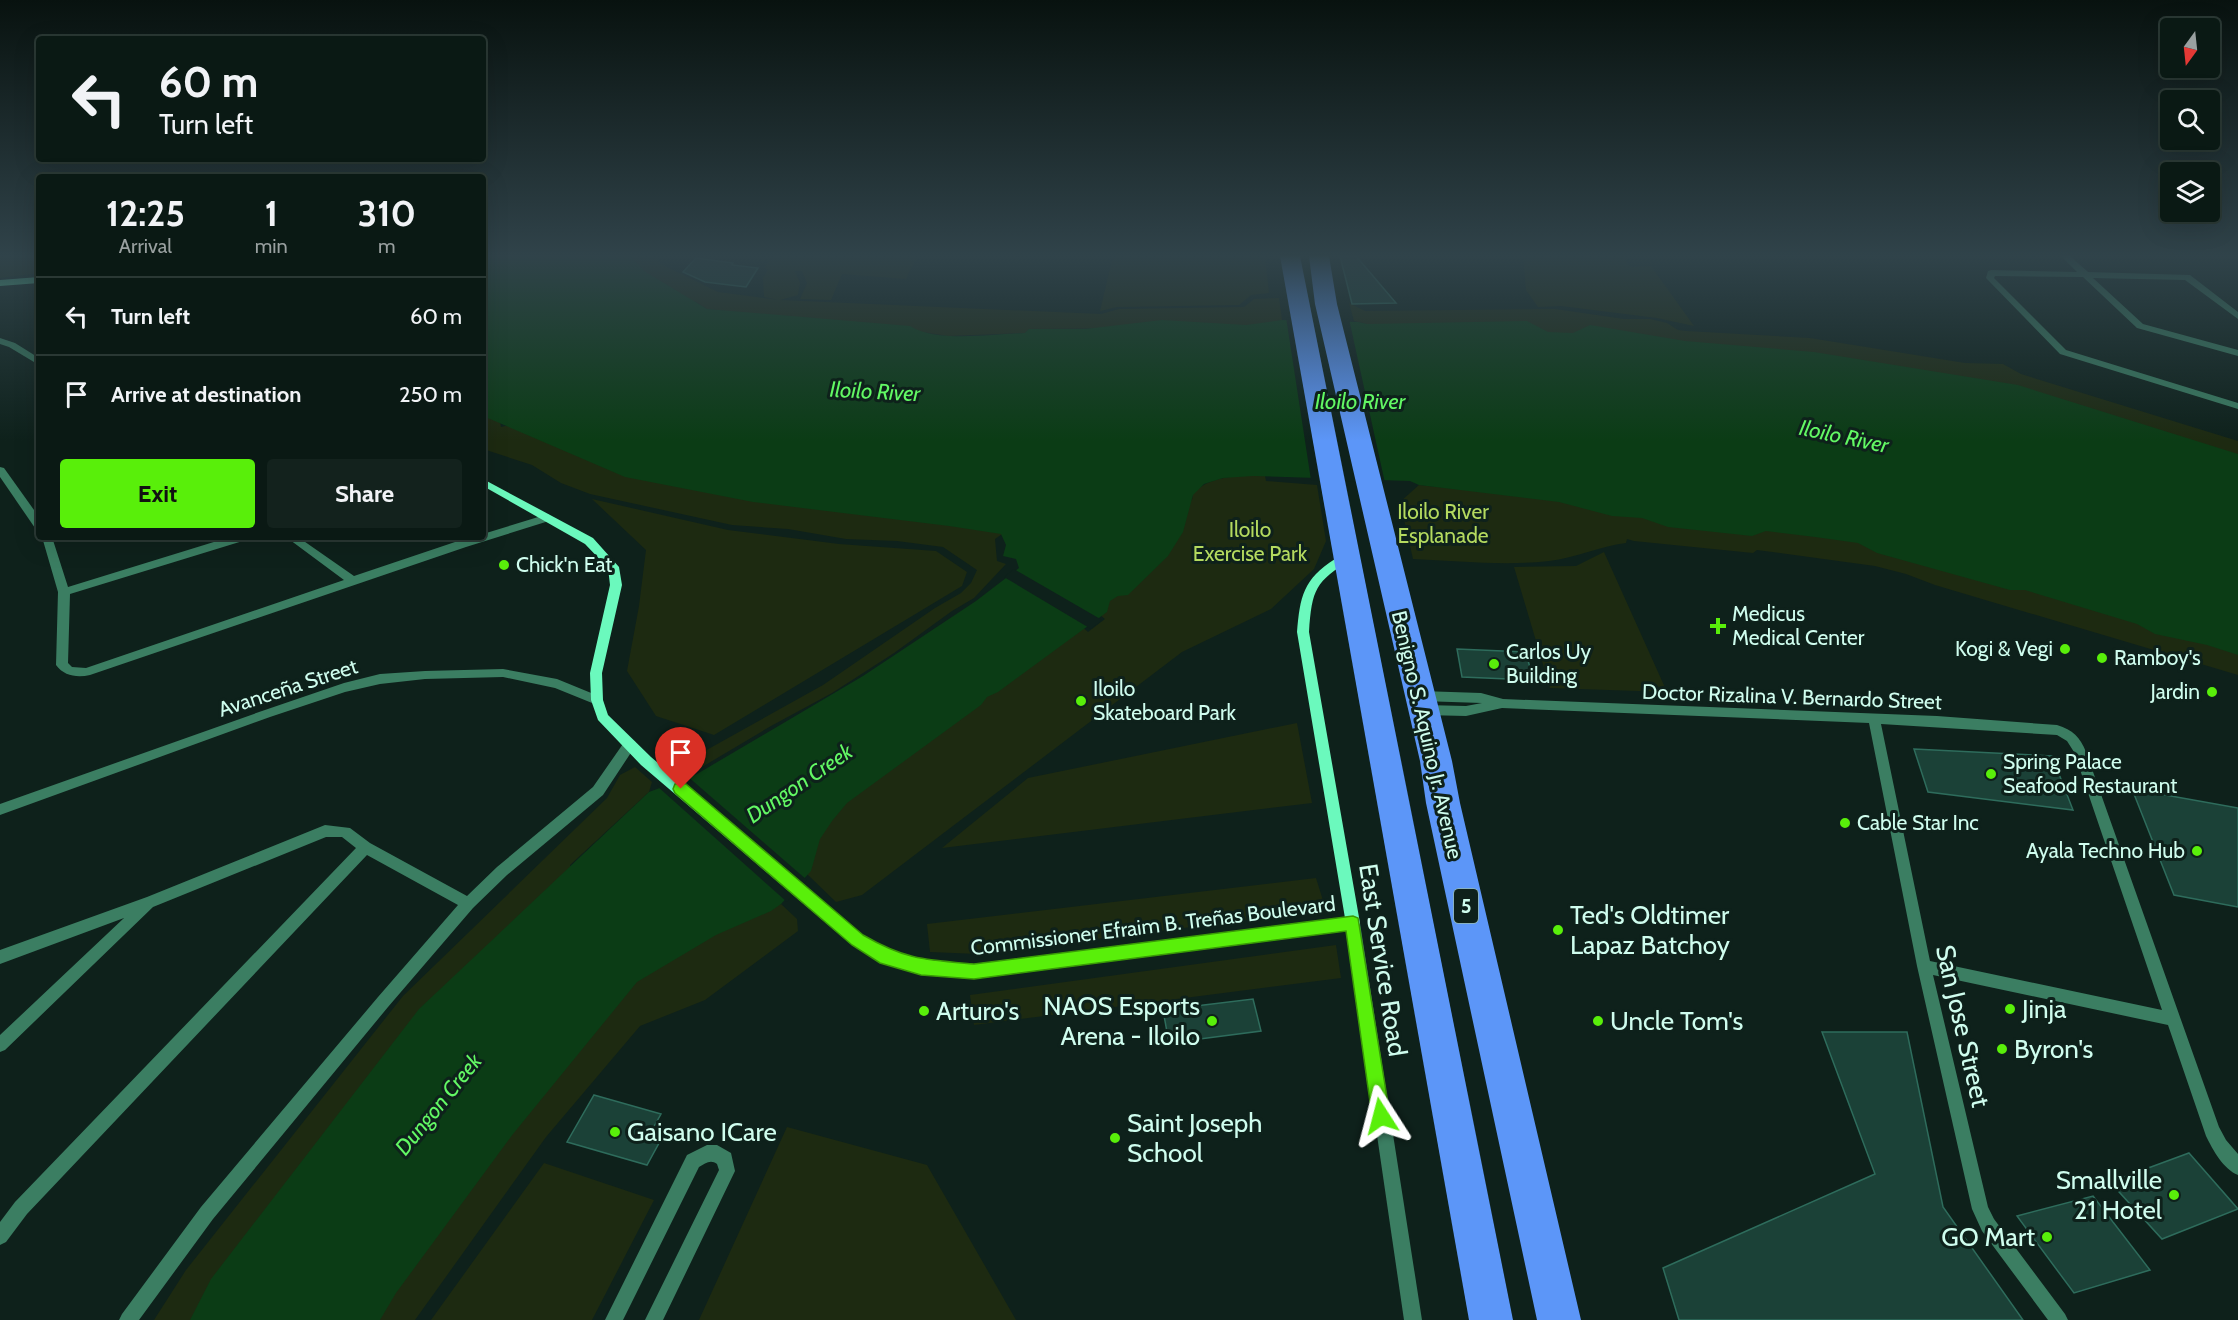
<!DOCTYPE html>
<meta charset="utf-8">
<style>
:root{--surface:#0a1914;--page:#13221d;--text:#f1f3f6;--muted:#99a0a0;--line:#2a3834;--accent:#59ef0a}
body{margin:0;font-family:Cabin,sans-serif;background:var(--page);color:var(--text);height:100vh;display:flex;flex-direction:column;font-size:22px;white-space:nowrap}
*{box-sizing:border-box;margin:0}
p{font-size:20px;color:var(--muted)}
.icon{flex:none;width:33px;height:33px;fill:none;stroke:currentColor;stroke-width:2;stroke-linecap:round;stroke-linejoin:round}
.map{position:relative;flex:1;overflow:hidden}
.side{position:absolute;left:36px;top:174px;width:450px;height:366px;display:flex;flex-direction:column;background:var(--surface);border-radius:6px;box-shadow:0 6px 24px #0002,0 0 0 2px var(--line)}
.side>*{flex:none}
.hud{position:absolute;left:36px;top:36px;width:450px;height:126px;border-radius:6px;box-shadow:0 6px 24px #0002,0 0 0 2px var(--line);background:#0a1914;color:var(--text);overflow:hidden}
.needle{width:39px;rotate:195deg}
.buttons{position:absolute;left:2160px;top:18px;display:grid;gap:12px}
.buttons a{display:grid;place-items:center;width:60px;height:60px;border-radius:6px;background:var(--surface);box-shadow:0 6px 24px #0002,0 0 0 2px var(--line);font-size:30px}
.pin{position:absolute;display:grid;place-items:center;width:51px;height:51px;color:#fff;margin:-62px -26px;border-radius:50% 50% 50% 0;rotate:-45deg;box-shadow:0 0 6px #0007}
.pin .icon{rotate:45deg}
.me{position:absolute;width:66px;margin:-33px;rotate:351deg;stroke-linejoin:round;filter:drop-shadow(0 0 4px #0008)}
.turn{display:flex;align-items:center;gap:21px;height:126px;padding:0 24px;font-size:27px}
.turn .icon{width:78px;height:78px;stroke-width:2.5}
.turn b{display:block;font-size:42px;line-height:51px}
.eta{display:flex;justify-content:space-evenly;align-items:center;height:102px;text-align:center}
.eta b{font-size:36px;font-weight:800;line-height:42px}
.button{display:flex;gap:12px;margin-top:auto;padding:12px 24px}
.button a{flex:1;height:69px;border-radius:6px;background:var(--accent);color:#111;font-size:24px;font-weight:800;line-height:69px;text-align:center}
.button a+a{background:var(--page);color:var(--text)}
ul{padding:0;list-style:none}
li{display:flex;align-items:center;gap:18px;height:78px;padding:0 24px;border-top:2px solid var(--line)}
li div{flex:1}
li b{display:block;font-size:22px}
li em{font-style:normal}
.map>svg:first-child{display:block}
</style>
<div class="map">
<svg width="2238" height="1320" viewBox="0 0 2238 1320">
<rect width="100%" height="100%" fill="#0e211b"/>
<g fill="#1d2a11">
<polygon points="0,256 39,256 39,273 0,278"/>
<polygon points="623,256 654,256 663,265 718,292 779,300 764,297 763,278 768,269 764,268 773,256 917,256 906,279 842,274 831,300 800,299 807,283 802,271 795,271 800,283 798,295 780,300 1101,314 1119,309 1244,307 1254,299 1279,298 1282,320 1279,321 1279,327 1029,329 1025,333 948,336 889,327 707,309 696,302 684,301"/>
<polygon points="1113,256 1265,256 1269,293 1251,295 1239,305 1117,307 1100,311"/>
<polygon points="1523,256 1623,256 1630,267 1651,266 1694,326 1657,318 1561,306 1538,307 1526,290"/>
<polygon points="1349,303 1365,311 1555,309 1624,319 1650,319 1667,323 1678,330 1686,331 1810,338 1965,363 2003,364 2021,374 2238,441 2238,460 1378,331 1367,324 1354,321"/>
<polygon points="483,397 498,412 501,427 537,419 1015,525 995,539 997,561 1006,564 974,598 952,611 894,653 832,693 771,726 697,770 672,752 659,737 674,729 687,742 703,752 823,685 935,608 961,593 971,583 977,570 943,547 897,541 846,539 788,529 732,525 590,494 561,483 532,465 483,449"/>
<path d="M 1242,476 L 1265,476 L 1266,481 L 1317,485 L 1326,541 L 1314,569 L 1271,609 L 1182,652 L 862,895 L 836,902 L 777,845 L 1080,625 L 1088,632 L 1105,619 L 1089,606 L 1183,502 L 1192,500 L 1193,494 C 1205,480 1224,477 1242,476 Z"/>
<path d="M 1419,485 L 1809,526 L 2238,643 L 2238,675 L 1935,585 L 1906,574 L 1875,566 L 1757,550 L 1753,553 L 1634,541 L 1627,539 L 1626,543 C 1600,546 1576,558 1549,561 C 1505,566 1458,561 1413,559 L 1400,502 Z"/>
<polygon points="592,499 728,530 839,544 936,551 967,572 962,586 714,735 656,716 627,671 639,606 646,550"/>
<polygon points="1604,552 1667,692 1550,688 1514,567 1576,566"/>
<polygon points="1297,723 1312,803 942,848 1028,778"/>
<polygon points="635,767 652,782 649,792 570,865 572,875 259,1320 154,1320 186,1270 403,996 607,798 620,775"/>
<polygon points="1316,878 1326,910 978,954 930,952 927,924"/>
<polygon points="781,904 797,919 798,931 705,1000 640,1026 546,1137 415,1320 346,1320 576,986"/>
<polygon points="1336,945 1341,978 974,1025 970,995"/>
<polygon points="787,1127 927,1165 1016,1320 699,1320"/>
<polygon points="544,1163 654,1200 592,1320 431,1320"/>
</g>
<path fill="#0b3c15" d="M 483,256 L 631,256 L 644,271 L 707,309 L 910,326 C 936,343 994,334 1025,333 L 1029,329 L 1085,329 L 1162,320 L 1246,325 L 1282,320 L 1358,322 L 1367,324 L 1527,321 L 1548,332 L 1573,333 L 1590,325 L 1685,341 L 1814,352 L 2018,385 L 2238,454 L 2238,655 L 2207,645 L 2155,634 L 2137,624 L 2025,590 L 2010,590 L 1877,553 L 1858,543 L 1815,537 L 1766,531 L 1752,536 L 1668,527 L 1642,518 L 1612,516 L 1559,502 L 1419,485 L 1410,481 L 1253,476 L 1223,478 L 1204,484 L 1193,495 L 1183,532 L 1168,556 L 1128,595 L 1118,596 L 1110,601 L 1107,612 L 998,692 L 987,697 L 981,705 L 847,803 L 832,821 L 820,839 L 811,871 L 781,904 L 771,911 L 716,935 L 637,982 L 513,1134 L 396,1293 L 380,1320 L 190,1320 L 211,1279 L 419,1009 L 649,792 L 697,774 L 863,676 L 976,601 L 1019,568 L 1016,559 L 1003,556 L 1006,545 L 1001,534 L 949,526 L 753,502 L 625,477 L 483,416 Z"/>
<g fill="#0e211b">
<polygon points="1286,317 1349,319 1385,483 1311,480"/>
<polygon points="1014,569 1102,620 1091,629 1004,577"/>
<polygon points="686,775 807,880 787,902 657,786"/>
</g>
<g fill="#1b4137" stroke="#2e6c5c" stroke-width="1.5">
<polygon points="1340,256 1356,256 1396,303 1352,304"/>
<polygon points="696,258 733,263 732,265 758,268 746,287 705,282 683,272"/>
<polygon points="1457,649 1526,652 1533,680 1462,677"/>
<polygon points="1914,749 2052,756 2073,810 1928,792"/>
<polygon points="2132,789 2238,808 2238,907 2174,895"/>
<polygon points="1253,999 1261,1031 1169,1043 1163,1010"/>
<polygon points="1822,1032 1907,1032 1943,1207 2023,1320 1679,1320 1663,1268 1875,1174"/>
<polygon points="594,1095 661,1114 652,1130 664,1134 647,1165 567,1142"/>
<polygon points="2189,1153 2238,1209 2162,1239 2110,1182"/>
<polygon points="2093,1196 2150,1270 2074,1293 2017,1216"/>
</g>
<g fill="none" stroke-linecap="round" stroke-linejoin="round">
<g fill="#3b7e62" fill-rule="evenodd">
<polygon points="2061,256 2070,256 2088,272 2190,275 2238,312 2238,319 2185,280 2093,278 2143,324 2238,350 2238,356 2137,328 2083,277 1995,276 1994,278 2066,350 2238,403 2238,409 2060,354 1986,278 1988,271 1991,270 2077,272"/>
<polygon points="0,338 15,343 39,358 39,365 9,347 0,344"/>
<polygon points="0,467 4,468 39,517 39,529 35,528 0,477"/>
<path d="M 548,514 L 553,518 L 552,520 L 466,547 L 90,675 C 77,678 64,676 56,665 L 58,592 L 42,537 L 52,537 L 68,587 L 230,537 L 247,537 L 246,540 L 70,594 L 68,663 L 72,667 L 86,668 L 344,580 L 286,537 L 298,537 L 354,576 L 458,541 L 473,537 L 483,537 L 483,534 Z"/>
<path d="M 1421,691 L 1481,693 L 1503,699 L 1937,716 L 2057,725 C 2073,730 2080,737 2086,752 L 2219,1127 L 2226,1140 L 2238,1154 L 2238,1175 C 2223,1169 2213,1150 2206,1136 L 2168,1025 L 1933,975 L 1988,1207 L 1994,1219 L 2065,1314 L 2068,1320 L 2048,1320 L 1982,1231 L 1972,1209 L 1917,966 L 1869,723 L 1502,708 L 1466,716 L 1424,715 L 1420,713 L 1418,710 L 1420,707 L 1424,705 L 1466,706 L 1482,703 L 1421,701 L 1417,699 L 1415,696 L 1417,693 ZM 1881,724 L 2057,735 L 2067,741 L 2074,752 L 2162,1010 L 1930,961 Z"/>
<polygon points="630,740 635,741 636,745 603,795 507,875 473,908 388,1007 213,1219 139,1320 119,1320 122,1314 201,1207 378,997 458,905 367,855 27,1214 6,1242 0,1245 0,1222 15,1202 356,848 342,837 326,837 153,907 5,1050 0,1052 0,1035 124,918 0,964 0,950 147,897 325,825 350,828 370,843 467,896 497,867 593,787 625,741"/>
<path d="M 707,1145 L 717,1145 L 731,1153 L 735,1171 L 663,1320 L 645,1320 L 719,1170 L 717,1164 C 711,1159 705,1163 699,1167 L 623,1320 L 605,1320 L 687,1155 Z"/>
</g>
<g fill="#3b7e62" fill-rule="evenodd">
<polygon points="503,669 557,679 601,697 603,700 601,703 597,705 555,688 503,677 425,679 380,684 345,692 270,717 0,815 0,804 262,711 344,683 380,674 425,671"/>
<polygon points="1353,917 1358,919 1360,923 1422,1320 1404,1320 1346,923 1348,919"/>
</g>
<g fill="#6bf9bd" fill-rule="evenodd">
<polygon points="39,277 39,283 0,286 0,280"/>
<path d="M 483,479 L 593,538 L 619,567 L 622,585 L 602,673 L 603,700 L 608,715 L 651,757 L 862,935 L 890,951 L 921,960 L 974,964 L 1345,918 L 1297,632 C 1300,597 1303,579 1335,559 C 1341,555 1345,552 1352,553 L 1354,556 L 1352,559 C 1315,582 1312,589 1309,632 L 1360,923 L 1358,927 L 974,978 L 921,974 L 881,962 L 852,945 L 641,765 L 598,720 L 591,700 L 590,673 L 610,585 L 608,568 L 585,544 L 483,486 Z"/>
</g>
<g fill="#5c96f8" fill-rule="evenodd">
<polygon points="1280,256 1300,256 1513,1320 1469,1320"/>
<polygon points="1309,256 1329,256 1337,304 1452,761 1460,803 1581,1320 1537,1320 1426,803 1420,761 1315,304"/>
</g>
</g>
<linearGradient id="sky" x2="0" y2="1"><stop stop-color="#08120f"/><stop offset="0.58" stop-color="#30434a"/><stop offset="1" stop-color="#30434a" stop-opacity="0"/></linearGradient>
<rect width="2238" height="441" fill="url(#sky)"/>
<path fill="#59ef0a" stroke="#3a9b06" stroke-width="1.5" d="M 681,783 L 686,784 L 863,935 C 906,960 926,960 974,964 L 1353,916 L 1358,918 L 1390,1116 L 1388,1122 L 1381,1125 L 1375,1122 L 1372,1116 L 1346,931 L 974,979 L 921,975 L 880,963 L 852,945 L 675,793 L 673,789 L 675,784 Z"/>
<g fill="#59ef0a" stroke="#0e211b" stroke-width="2">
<circle cx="504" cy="565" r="6"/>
<path d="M1715 617h6v6h6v6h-6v6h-6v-6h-6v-6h6z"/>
<circle cx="2065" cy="649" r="6"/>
<circle cx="2102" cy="658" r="6"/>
<circle cx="1494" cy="664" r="6"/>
<circle cx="2212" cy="692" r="6"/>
<circle cx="1081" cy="701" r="6"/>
<circle cx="1991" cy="774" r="6"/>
<circle cx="1845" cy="823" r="6"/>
<circle cx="2197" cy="851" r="6"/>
<circle cx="1558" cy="930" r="6"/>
<circle cx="2010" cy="1009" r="6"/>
<circle cx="924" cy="1011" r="6"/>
<circle cx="1212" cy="1021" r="6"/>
<circle cx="1598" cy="1021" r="6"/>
<circle cx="2002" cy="1049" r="6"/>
<circle cx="615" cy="1132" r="6"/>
<circle cx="1115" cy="1138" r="6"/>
<circle cx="2174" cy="1195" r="6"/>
<circle cx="2047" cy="1237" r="6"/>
</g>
<g text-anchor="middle" stroke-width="6" stroke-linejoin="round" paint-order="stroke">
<rect fill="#0e211b" stroke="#95bbaf" stroke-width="1.5" x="1454" y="889" width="24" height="34" rx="4.5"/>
<g font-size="20" font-weight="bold" fill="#cffdee">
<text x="1466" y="913">5</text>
</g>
<g font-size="21" fill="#b4da5f" stroke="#0e211b">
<text x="1443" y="519">Iloilo River<tspan x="1443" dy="24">Esplanade</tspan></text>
<text x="1250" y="537">Iloilo<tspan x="1250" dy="24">Exercise Park</tspan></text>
</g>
<g font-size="21" fill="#cffdee" stroke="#0e211b" text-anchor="start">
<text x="516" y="572">Chick'n Eat</text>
<text x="1732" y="621">Medicus<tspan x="1732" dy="24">Medical Center</tspan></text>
<text x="2053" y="656" text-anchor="end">Kogi &amp; Vegi</text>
<text x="1506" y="659">Carlos Uy<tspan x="1506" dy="24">Building</tspan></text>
<text x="2114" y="665">Ramboy's</text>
<text x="1093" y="696">Iloilo<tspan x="1093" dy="24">Skateboard Park</tspan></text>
<text x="2200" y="699" text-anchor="end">Jardin</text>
<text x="2003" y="769">Spring Palace<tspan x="2003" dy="24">Seafood Restaurant</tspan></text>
<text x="1857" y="830">Cable Star Inc</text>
<text x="2185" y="858" text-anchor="end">Ayala Techno Hub</text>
</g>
<g font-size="21" fill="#cffdee" stroke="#0e211b">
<text transform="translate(288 688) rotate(-18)" y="7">Avanceña Street</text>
<text transform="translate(1792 697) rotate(2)" y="7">Doctor Rizalina V. Bernardo Street</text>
<text transform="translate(1427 735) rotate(77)" y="7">Benigno S. Aquino Jr. Avenue</text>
<text transform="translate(1153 926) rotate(-7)" y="7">Commissioner Efraim B. Treñas Boulevard</text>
</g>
<g font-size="22" font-style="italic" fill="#62f864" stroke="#0e211b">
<text transform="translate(875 391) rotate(3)" y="8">Iloilo River</text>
<text x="1360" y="409">Iloilo River</text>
<text transform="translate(1844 436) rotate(12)" y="8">Iloilo River</text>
<text transform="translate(799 783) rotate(-34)" y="8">Dungon Creek</text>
<text transform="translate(438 1104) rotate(-51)" y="8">Dungon Creek</text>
</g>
<g font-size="26" fill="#cffdee" stroke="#0e211b" text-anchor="start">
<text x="1570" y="924">Ted's Oldtimer<tspan x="1570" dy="30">Lapaz Batchoy</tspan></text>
<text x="1200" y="1015" text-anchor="end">NAOS Esports<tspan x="1200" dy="30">Arena - Iloilo</tspan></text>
<text x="2022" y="1018">Jinja</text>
<text x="936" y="1020">Arturo's</text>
<text x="1610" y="1030">Uncle Tom's</text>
<text x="2014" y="1058">Byron's</text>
<text x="1127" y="1132">Saint Joseph<tspan x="1127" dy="30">School</tspan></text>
<text x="627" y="1141">Gaisano ICare</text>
<text x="2162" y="1189" text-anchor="end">Smallville<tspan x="2162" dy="30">21 Hotel</tspan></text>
<text x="2035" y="1246" text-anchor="end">GO Mart</text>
</g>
<g font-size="26" fill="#cffdee" stroke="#0e211b">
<text transform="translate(1383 960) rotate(81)" y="9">East Service Road</text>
<text transform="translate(1963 1026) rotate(77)" y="9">San Jose Street</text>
</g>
</g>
</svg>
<div class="buttons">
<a><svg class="needle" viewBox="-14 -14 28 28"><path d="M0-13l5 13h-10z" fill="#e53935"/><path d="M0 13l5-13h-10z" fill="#99a0a0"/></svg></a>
<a><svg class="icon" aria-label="search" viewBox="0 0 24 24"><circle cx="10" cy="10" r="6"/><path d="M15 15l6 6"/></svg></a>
<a><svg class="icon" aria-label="layers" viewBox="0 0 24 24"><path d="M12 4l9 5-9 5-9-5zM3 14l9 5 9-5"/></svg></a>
</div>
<div class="pin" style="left:681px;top:789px;background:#d93025"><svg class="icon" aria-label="arrive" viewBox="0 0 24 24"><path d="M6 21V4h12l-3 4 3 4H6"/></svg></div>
<svg class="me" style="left:1381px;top:1116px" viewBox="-20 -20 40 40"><path d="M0-17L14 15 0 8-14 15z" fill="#59ef0a" stroke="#fff" stroke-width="4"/></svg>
<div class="hud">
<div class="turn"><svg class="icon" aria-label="left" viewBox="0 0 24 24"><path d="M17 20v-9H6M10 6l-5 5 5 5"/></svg><div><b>60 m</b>Turn left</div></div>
</div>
<section class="side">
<div class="eta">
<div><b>12:25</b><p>Arrival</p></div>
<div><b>1</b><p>min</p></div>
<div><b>310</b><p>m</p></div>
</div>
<ul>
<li><svg class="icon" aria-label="left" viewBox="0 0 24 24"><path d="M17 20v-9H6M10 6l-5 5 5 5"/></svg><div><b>Turn left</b></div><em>60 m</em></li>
<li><svg class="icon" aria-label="arrive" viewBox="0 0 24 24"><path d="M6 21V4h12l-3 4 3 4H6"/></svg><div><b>Arrive at destination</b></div><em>250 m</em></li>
</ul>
<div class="button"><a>Exit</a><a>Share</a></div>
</section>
</div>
